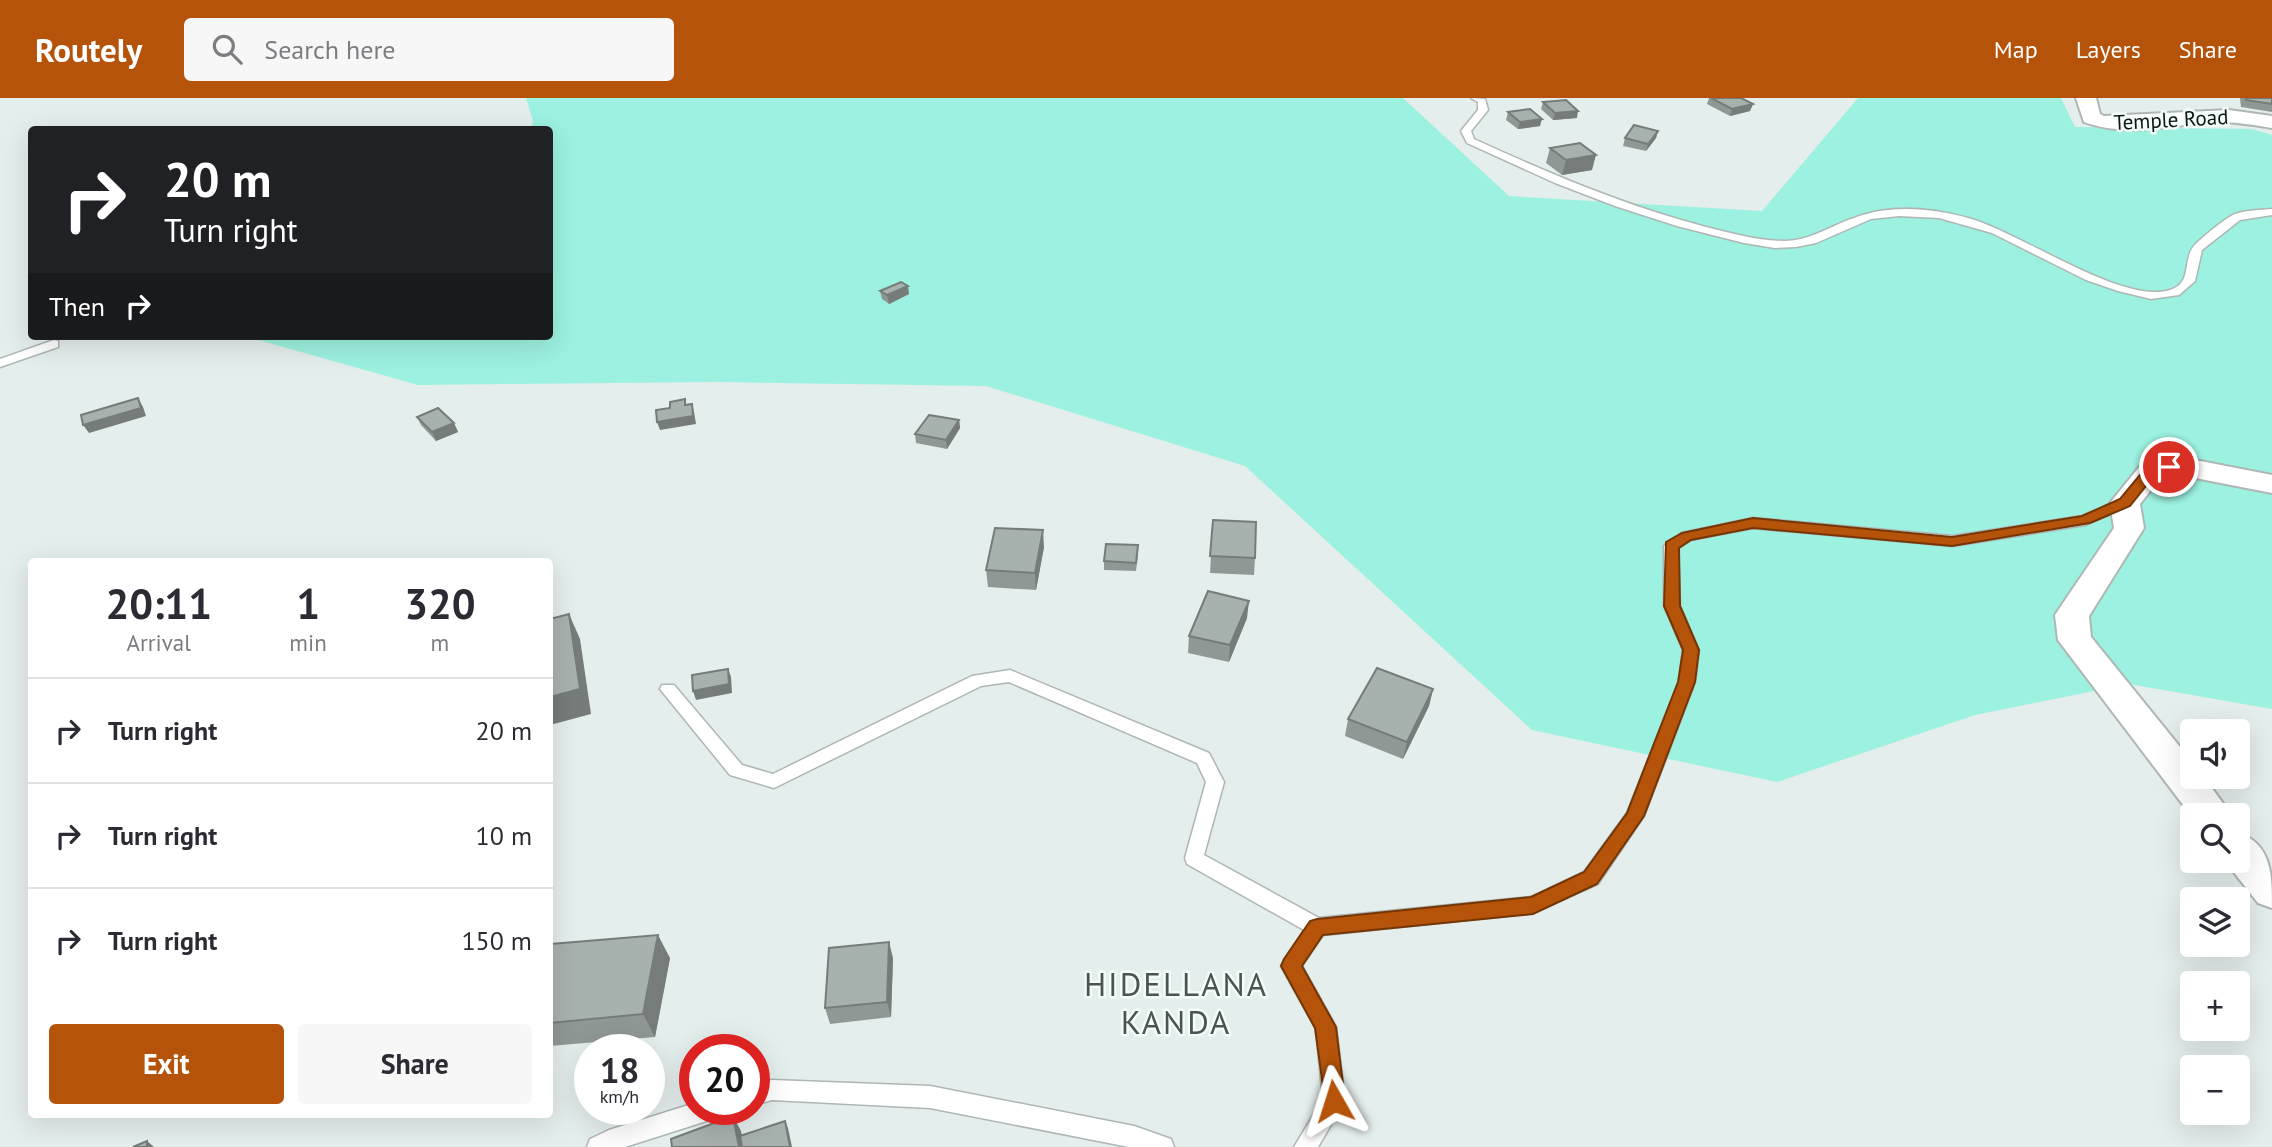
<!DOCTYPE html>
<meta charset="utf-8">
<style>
:root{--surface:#fff;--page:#f7f7f7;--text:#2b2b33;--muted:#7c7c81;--line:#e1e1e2;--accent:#b45309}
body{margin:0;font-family:"PT Sans",sans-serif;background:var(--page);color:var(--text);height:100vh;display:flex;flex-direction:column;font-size:26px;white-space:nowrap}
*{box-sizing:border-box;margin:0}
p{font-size:23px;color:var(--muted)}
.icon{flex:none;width:38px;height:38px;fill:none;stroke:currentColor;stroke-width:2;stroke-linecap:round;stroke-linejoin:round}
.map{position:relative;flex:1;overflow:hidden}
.side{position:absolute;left:28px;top:460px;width:525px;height:560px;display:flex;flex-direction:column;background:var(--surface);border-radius:7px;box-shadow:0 7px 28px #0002}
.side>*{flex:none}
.banner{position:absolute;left:28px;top:28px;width:525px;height:214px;border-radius:7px;box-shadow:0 7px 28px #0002;background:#202124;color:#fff;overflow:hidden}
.controls{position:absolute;left:2180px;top:621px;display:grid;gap:14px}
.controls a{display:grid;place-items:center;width:70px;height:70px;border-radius:7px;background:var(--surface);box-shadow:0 7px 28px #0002;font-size:35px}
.speed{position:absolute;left:574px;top:936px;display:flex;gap:14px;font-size:35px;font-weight:700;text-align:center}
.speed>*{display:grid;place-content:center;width:91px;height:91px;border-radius:50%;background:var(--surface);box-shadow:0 7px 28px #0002;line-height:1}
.speed small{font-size:18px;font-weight:400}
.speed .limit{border:10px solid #d22;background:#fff;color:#111}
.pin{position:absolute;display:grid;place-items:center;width:60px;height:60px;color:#fff;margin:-30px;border:4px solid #fff;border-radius:50%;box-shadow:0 2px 7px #0007}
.me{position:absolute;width:77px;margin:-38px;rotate:354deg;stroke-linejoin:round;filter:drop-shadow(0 0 5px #0008)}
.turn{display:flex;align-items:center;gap:24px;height:147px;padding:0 21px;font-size:32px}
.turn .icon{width:91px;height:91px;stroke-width:2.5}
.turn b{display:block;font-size:49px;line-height:60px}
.then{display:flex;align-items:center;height:66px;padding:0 21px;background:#0003;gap:14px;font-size:26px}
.eta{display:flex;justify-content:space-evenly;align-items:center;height:119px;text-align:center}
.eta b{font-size:42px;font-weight:700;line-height:49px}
.action{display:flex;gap:14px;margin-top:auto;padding:14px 21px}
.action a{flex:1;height:80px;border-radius:7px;background:var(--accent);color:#fff;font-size:28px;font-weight:700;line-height:80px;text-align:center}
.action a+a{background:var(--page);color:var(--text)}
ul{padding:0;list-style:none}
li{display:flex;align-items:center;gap:21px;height:105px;padding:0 21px;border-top:2px solid var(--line)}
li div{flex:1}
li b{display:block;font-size:26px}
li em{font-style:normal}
header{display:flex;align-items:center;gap:42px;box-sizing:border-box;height:98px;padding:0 35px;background:var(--accent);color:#fff}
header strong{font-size:33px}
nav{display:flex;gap:38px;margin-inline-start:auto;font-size:24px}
.search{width:490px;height:63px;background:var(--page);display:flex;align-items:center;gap:18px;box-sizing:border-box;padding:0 24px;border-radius:7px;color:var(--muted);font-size:26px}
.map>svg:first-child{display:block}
</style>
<header>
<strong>Routely</strong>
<div class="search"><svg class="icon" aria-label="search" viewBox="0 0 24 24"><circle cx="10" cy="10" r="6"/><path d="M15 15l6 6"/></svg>Search here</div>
<nav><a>Map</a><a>Layers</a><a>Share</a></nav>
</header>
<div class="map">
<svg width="2272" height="1049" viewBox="0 0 2272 1049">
<rect width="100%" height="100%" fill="#e4eeec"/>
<polygon fill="#9cf1e0" points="526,0 1403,0 1509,98 1762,113 1858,0 2061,0 2075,29 2252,31 2272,37 2272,611 2129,586 1975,617 1777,684 1532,632 1245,368 986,288 717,284 418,287 244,238 550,238 550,32 531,31 533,23"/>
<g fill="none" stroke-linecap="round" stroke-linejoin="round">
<g stroke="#aeb7b5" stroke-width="3">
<g id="service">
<path d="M 1471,0 L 1485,1 L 1488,12 L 1471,33 L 1474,41 C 1550,76 1626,108 1706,129 C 1731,135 1758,143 1784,143 C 1810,143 1830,128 1854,120 C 1890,106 1932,110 1968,120 C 2020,134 2122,207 2170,192 C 2193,185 2182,162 2194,148 C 2200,141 2227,119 2235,116 C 2246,112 2260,112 2272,111 L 2272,117 L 2240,122 L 2202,152 L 2195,183 L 2179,197 L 2151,201 L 2118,193 L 2086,182 L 1992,135 L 1939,120 L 1899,118 L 1871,121 L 1816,145 L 1796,149 L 1775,150 L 1744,145 L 1677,128 L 1615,108 L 1555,85 L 1467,45 L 1461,33 L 1478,12 L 1478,4 Z"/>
<polygon points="54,242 58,243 58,249 0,269 0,261"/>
<polygon points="2125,400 2132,405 2130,408 2085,427 1953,448 1753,430 1691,442 1678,450 1680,508 1699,552 1695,584 1644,718 1598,786 1533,815 1323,837 1302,868 1336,929 1345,1003 1318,1049 1294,1049 1323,1001 1316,931 1281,868 1304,832 1187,766 1185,760 1206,684 1197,665 1009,584 981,588 774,690 730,677 660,591 662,587 674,587 742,667 773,676 972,578 1010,572 1209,655 1224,684 1204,757 1319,820 1531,799 1584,774 1627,715 1679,584 1683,552 1664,508 1664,448 1682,435 1753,420 1953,438 2082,418"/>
<polygon points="772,982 930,988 1134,1028 1171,1041 1174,1049 1129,1049 930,1010 772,1002 754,1007 754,986"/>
<polygon points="695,1005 695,1012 719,1012 716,1020 625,1049 587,1049 590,1041 609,1032"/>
</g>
</g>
<g stroke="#aeb7b5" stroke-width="4">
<g id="minor">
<path d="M 2076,0 L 2096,0 L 2100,16 L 2104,18 L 2229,12 L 2272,18 L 2272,30 C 2254,27 2237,24 2218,24 C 2174,26 2127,40 2084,24 Z"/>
<polygon points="2154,360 2185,360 2272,377 2272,395 2185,378 2162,378 2140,406 2144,430 2089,518 2091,539 2193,665 2193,679 2204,679 2232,718 2193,718 2193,720 2058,542 2055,517 2114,430 2110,405 2144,363"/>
<path d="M 2238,734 C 2272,747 2272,776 2272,810 L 2258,805 L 2225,763 L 2238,763 Z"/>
</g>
</g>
<use href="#service" fill="#fff" fill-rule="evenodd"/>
<use href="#minor" fill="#fff" fill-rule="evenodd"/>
</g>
<g fill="#909896">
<polygon points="1709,0 1741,0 1753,6 1750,13 1730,18 1707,6"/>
<polygon points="2240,0 2272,0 2272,14 2241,9"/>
<polygon points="1543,4 1577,20 1553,22 1541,11"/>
<polygon points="1508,14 1540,28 1518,31 1506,22"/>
<polygon points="1658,33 1656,40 1646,53 1623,48 1625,40"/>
<polygon points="1550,50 1592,72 1562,77 1546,65"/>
<polygon points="880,193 909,196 889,206 882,201"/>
<polygon points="417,319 454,325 458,334 436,343 421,327"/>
<polygon points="959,322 960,330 947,351 916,345 915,336"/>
<polygon points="1213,422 1255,460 1254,477 1210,475"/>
<polygon points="1044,449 1036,492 988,489 986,472"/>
<polygon points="1138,456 1136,473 1104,472 1104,463"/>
<polygon points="1247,520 1229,564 1188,555 1189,538"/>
<polygon points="1433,591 1429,608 1403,661 1345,638 1348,621"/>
<polygon points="550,852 670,860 655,939 550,948"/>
<polygon points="893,860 891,919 830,926 825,910"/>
</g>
<g fill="#757c7a">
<polygon points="1753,6 1750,13 1730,18 1732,11"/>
<polygon points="1578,13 1577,20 1553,22 1555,15"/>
<polygon points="1542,21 1540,28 1518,31 1520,24"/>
<polygon points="1658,33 1656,40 1646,53 1648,46"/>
<polygon points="1596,57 1592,72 1562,77 1566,62"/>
<polygon points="908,188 909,196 889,206 887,197"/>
<polygon points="138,300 143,309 146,318 89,335 83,327"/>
<polygon points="692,306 694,314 696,326 660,332 657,324"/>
<polygon points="959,322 960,330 947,351 946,342"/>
<polygon points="454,325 458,334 436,343 432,334"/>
<polygon points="1043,432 1044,449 1036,492 1035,475"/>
<polygon points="1249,503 1247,520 1229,564 1230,547"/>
<polygon points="569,516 580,541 591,616 550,627 550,599"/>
<polygon points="728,571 731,579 732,595 696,602 693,593"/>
<polygon points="1433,591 1429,608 1403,661 1407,644"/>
<polygon points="658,837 670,860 655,939 643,916"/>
<polygon points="889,844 893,860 891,919 887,904"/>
<polygon points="733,1018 741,1033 744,1049 739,1049"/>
<polygon points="785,1023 788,1030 792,1049 790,1049"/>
<polygon points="147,1043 154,1049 147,1049"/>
</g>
<g fill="#a7b1ae" stroke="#757c7a" stroke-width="2">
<polygon points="1711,0 1741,0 1753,6 1732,11"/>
<polygon points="2246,0 2272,0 2272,6 2246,2"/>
<polygon points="1566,2 1578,13 1555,15 1543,4"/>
<polygon points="1530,11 1542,21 1520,24 1508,14"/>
<polygon points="1634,27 1658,33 1648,46 1625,40"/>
<polygon points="1580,45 1596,57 1566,62 1550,50"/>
<polygon points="901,184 908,188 887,197 880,193"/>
<polygon points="138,300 141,310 83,327 81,317"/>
<polygon points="685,301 685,307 692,306 693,318 657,324 656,312 670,310 670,304"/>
<polygon points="438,310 454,325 432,334 417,319"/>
<polygon points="929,317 959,322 946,342 915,336"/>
<polygon points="1213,422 1256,424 1255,460 1210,458"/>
<polygon points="995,430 1043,432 1035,475 986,472"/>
<polygon points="1106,446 1138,447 1136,465 1104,463"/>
<polygon points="1208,493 1249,503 1230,547 1189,538"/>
<polygon points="569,516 580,591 550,599 550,521"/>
<polygon points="1377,570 1433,591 1407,644 1348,621"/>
<polygon points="728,571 729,586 693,593 692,577"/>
<polygon points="658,837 643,916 550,925 550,852 551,846"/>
<polygon points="889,844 887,904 825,910 829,850"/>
<polygon points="733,1018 739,1049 672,1049 671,1041"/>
<polygon points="785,1023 790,1049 742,1049 740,1038"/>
<polygon points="147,1043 147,1049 133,1049"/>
</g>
<polygon fill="#b45309" stroke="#753606" stroke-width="2" points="2169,365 2174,366 2174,372 2158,373 2130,408 2090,425 1952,448 1753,430 1691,442 1679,450 1680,508 1699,552 1695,584 1644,718 1597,786 1533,816 1323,837 1302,868 1336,929 1345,1003 1341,1011 1334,1014 1326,1011 1315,930 1281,868 1284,861 1310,823 1317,821 1531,799 1584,774 1627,715 1678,584 1683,552 1664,508 1666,444 1682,435 1753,420 1952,439 2082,418 2120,401 2149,366"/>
<g text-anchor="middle" stroke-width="5" stroke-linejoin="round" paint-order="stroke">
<g font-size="21" fill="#0f1312" stroke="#f2fcf9">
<text transform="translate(2171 22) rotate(-3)" y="7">Temple Road</text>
</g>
<g font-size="33" letter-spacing="2" fill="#4c5452" stroke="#f2fcf9">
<text x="1176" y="898">HIDELLANA<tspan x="1176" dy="38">KANDA</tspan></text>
</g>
</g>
</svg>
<div class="controls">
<a><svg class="icon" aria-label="sound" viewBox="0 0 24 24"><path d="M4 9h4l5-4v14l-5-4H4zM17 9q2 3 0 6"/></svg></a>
<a><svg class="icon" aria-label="search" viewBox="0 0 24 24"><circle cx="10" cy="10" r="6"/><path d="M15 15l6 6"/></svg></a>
<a><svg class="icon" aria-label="layers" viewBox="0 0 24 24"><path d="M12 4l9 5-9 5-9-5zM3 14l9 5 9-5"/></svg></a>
<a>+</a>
<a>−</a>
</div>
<div class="speed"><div>18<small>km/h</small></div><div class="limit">20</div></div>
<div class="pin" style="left:2169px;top:369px;background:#d93025"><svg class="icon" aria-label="arrive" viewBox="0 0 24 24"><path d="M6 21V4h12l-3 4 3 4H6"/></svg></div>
<svg class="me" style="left:1334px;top:1003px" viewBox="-20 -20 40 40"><path d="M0-17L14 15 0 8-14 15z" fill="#b45309" stroke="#fff" stroke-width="4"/></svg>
<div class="banner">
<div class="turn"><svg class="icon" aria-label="right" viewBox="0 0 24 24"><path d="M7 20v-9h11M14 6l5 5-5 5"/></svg><div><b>20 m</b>Turn right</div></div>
<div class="then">Then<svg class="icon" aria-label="right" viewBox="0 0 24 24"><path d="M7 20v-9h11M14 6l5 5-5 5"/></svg></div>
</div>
<section class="side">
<div class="eta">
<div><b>20:11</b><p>Arrival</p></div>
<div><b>1</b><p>min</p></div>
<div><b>320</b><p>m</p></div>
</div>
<ul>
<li><svg class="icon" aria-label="right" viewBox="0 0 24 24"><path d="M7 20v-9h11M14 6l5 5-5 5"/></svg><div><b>Turn right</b></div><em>20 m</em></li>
<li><svg class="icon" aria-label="right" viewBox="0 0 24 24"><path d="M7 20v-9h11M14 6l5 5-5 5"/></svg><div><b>Turn right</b></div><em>10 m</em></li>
<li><svg class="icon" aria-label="right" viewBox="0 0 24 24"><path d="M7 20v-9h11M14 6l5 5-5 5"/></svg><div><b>Turn right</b></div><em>150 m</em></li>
</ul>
<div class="action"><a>Exit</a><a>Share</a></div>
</section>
</div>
